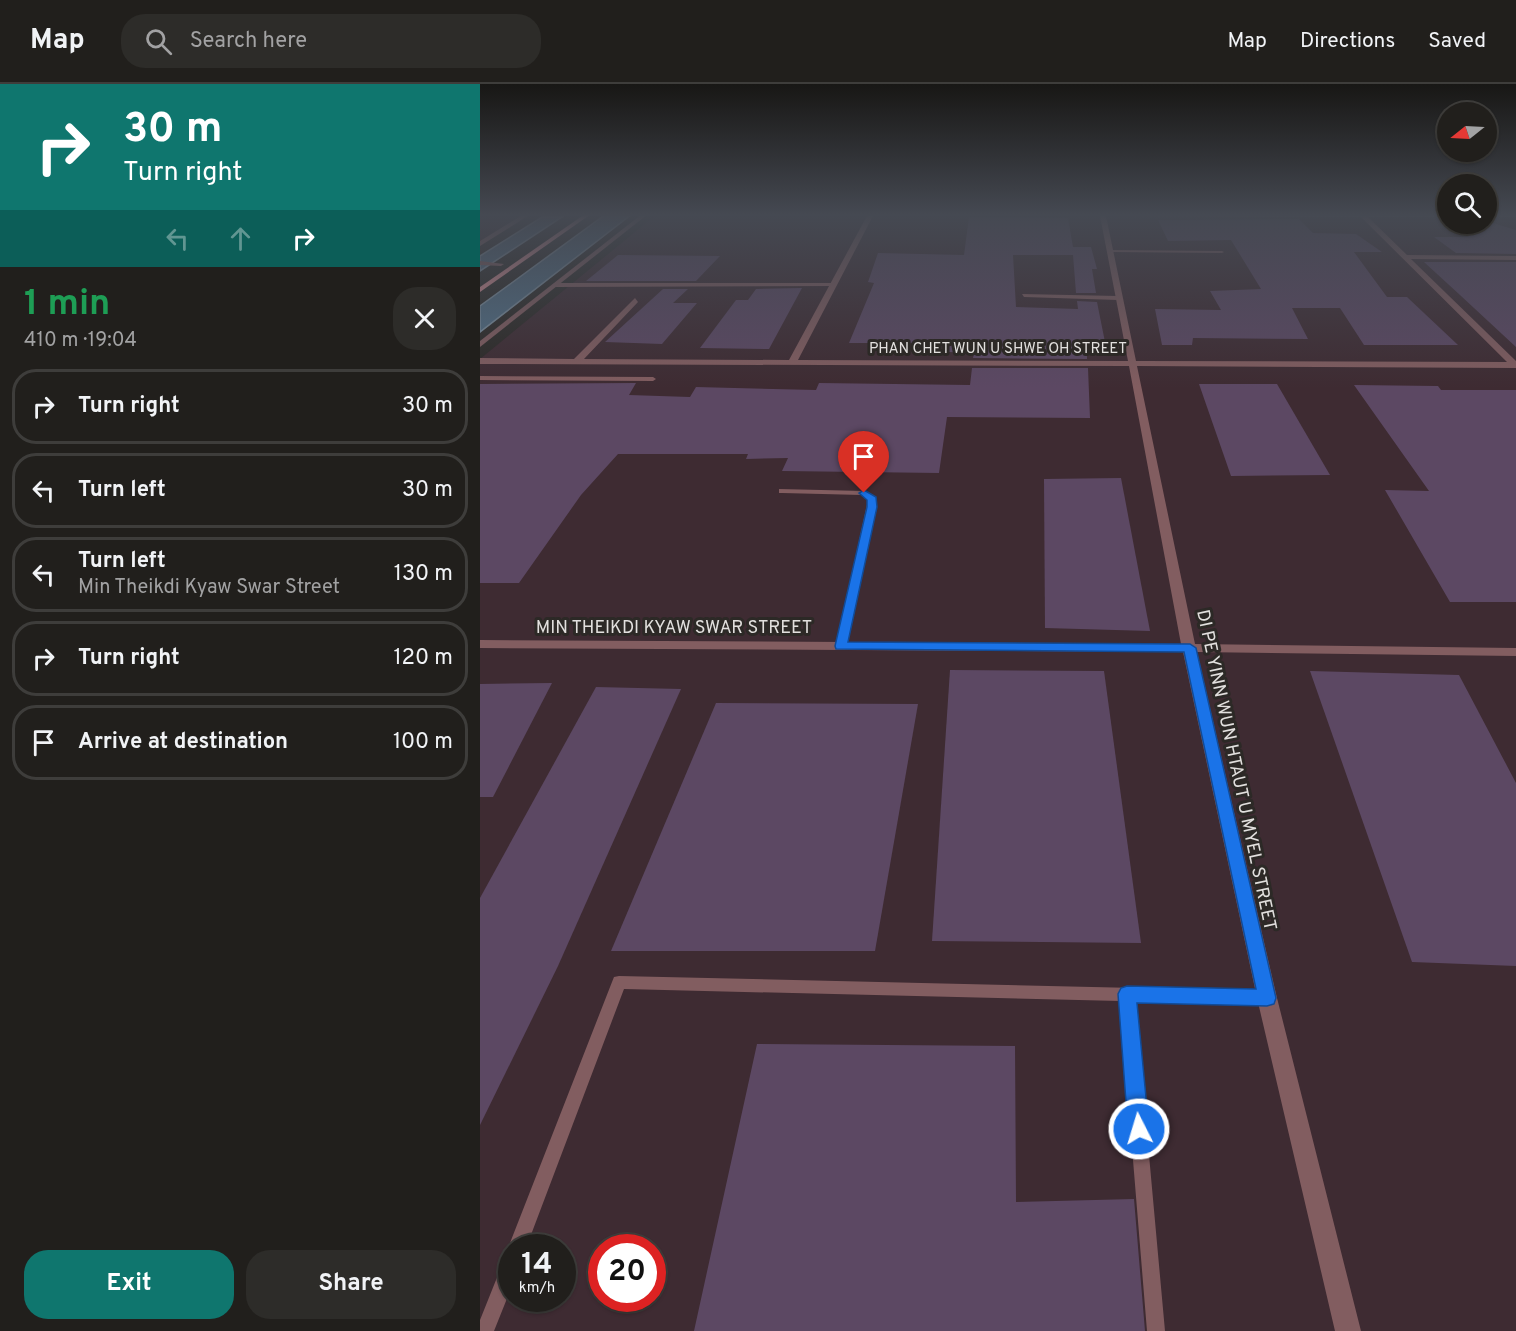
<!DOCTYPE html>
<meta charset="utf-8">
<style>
:root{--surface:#211f1c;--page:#2d2c29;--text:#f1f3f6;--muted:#a2a2a3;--line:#3e3d3b;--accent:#0f766e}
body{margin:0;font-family:Overpass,sans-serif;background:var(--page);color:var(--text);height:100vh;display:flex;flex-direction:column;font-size:22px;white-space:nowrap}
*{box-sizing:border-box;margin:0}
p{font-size:20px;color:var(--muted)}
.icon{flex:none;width:33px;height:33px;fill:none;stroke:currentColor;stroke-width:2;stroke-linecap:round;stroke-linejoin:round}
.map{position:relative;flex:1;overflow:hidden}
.drawer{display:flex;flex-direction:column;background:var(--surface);width:480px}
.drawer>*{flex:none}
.guide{background:#0f766e;color:#fff;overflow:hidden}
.needle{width:39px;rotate:252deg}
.controls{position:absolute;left:957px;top:18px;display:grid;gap:12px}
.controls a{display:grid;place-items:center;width:60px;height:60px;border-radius:50%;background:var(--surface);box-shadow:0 2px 4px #0004,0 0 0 2px var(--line);font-size:30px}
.speed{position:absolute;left:18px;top:1150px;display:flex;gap:12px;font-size:30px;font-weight:700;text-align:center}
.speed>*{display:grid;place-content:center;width:78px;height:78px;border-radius:50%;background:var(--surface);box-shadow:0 2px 4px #0004,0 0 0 2px var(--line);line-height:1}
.speed small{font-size:15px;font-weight:400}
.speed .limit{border:9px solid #d22;background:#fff;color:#111}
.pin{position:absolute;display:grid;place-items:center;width:51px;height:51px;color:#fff;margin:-62px -26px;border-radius:50% 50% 50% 0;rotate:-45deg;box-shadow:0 0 6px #0007}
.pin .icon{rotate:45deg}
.me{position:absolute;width:66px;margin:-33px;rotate:355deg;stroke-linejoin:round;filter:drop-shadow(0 0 4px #0008)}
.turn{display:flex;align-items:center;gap:21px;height:126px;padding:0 24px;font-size:27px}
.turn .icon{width:78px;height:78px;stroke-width:2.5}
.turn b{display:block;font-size:42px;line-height:51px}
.lanes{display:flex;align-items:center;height:57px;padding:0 24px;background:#0003;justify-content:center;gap:30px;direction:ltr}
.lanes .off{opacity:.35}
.round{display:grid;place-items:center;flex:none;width:63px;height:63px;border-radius:24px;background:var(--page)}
.overview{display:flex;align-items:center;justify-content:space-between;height:102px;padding:0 24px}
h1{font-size:36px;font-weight:700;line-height:45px;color:#1e9e55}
.cta{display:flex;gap:12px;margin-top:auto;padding:12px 24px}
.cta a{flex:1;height:69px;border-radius:24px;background:var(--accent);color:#fff;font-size:24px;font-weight:700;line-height:69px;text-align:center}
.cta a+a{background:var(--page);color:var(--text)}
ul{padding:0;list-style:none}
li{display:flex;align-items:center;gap:18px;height:75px;margin:0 12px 9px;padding:0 12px;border:3px solid var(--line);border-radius:24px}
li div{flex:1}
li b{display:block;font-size:22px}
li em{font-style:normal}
header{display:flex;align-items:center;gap:36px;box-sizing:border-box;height:84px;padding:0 30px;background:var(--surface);border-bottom:2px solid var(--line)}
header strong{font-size:28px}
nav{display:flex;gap:33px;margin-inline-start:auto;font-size:21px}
.search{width:420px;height:54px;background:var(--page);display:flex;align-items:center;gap:15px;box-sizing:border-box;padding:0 21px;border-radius:24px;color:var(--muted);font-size:22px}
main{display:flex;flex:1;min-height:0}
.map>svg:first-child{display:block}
</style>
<header>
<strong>Map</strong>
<div class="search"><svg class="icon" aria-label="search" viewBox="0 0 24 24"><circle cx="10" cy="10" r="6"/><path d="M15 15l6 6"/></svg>Search here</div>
<nav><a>Map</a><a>Directions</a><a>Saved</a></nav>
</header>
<main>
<section class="drawer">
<div class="guide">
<div class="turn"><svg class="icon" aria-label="right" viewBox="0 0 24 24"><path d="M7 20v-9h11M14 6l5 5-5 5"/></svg><div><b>30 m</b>Turn right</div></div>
<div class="lanes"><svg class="icon off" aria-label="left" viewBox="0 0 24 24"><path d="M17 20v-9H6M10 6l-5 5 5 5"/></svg><svg class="icon off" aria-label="ahead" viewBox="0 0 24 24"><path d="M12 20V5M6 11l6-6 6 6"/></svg><svg class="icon" aria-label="right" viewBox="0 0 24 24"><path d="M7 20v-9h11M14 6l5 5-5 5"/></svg></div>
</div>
<div class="overview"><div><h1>1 min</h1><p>410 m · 19:04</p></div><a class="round"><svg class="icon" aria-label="close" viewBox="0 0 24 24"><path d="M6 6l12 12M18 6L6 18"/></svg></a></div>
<ul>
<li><svg class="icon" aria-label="right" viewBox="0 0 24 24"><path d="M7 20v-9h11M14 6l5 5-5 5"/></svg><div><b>Turn right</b></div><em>30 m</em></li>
<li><svg class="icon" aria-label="left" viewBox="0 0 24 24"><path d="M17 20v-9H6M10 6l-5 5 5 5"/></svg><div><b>Turn left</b></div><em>30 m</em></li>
<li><svg class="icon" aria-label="left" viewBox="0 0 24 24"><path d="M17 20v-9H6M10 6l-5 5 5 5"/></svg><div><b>Turn left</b><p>Min Theikdi Kyaw Swar Street</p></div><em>130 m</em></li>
<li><svg class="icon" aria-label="right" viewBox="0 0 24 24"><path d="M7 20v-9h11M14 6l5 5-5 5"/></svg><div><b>Turn right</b></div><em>120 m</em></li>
<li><svg class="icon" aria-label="arrive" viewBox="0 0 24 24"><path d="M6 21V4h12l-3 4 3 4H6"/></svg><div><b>Arrive at destination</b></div><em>100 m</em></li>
</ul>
<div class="cta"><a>Exit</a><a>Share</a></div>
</section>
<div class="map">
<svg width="1036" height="1247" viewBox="0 0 1036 1247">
<rect width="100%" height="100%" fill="#2c2926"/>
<g fill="#3e2b32" fill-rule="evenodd">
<polygon points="0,130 44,130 0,157"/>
<path d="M 177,130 L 967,130 L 968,140 L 1006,140 L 1007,130 L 1036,130 L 1036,1247 L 0,1247 L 0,275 ZM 32,1164 L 82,1164 L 82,1215 L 32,1215 ZM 122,1164 L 172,1164 L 172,1215 L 122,1215 Z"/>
</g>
<g fill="#516e85" stroke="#7c90a0" stroke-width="1.5">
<polygon points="126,130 152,130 0,248 0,222"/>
<polygon points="62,133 82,133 0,187 0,172"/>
</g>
<g fill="#5c4863">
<polygon points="489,133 588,134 593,163 611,163 617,185 612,185 616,209 596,209 593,171 533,171 536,223 598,225 597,217 617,218 627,268 607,268 607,275 493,274 494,269 468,268 469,259 369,259 394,199 388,198 398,169 484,171"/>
<polygon points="819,135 833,149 876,150 902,168 874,168 907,213 927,213 978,261 884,261 860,224 812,224 828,255 713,254 712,261 682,261 675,225 741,226 730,207 781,205 751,156 688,157 678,136"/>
<polygon points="1006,137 1036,146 1036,170 976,169 954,153 989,153 982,147 996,140 1006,140"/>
<polygon points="138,171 240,172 216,197 106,197"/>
<polygon points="944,178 1036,178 1036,263 980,211"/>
<polygon points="322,204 289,265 220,264 256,216 268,216 276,205"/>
<polygon points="183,205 208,205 193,219 217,219 182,260 125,258"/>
<polygon points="492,284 608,284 610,334 467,333 459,389 302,387 308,374 266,375 268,370 138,370 101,411 39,499 0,499 0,300 156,299 149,311 210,313 216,303 336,306 339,299 490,301"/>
<polygon points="719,300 797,300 850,391 751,392"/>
<polygon points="874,301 958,302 961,306 1036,306 1036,518 970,518 905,406 949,407"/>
<polygon points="641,394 670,547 565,544 564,395"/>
<polygon points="470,586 624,587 661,859 452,857"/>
<polygon points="830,587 979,591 1036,699 1036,882 932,878"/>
<polygon points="72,599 13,713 0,713 0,600"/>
<polygon points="116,603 201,605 78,882 0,1041 0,814"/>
<polygon points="236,619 438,620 395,867 131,867"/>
<polygon points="277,960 535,962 536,1118 654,1115 665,1247 214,1247"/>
</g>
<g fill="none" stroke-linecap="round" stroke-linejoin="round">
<g fill="#825d60" fill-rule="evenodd">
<polygon points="628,166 742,167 744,168 742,169 630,168"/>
<polygon points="352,199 354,202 75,203 72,201 75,199"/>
<polygon points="542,210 638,212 641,214 638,216 544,213"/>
<polygon points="0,292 173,293 176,295 173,297 0,296"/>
<polygon points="299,405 384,407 396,415 364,564 361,565 356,562 388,416 382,411 302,409 299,409"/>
<polygon points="139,892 787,907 792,909 794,914 792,919 787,921 655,917 685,1247 667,1247 640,917 144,905 46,1164 32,1164 32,1202 14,1247 0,1247 0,1236 26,1171 30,1169 28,1164 132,898 134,893"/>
</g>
<g fill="#825d60" fill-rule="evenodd">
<polygon points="44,130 51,130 0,162 0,157"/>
<polygon points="162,130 168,130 0,263 0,257"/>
<path d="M 388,130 L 394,130 L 318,276 L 648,277 L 620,132 L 588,132 L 585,130 L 968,130 L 968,133 L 888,133 L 927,171 L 1036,172 L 1036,176 L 931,175 L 1036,277 L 1036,284 L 657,282 L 715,560 L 1036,564 L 1036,572 L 717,568 L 797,914 L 881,1247 L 855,1247 L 777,914 L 703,568 L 0,564 L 0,556 L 701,560 L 649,282 L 0,280 L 0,274 L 94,275 L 155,214 L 158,218 L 104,275 L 309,276 ZM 626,132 L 881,133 L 1027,278 L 656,277 Z"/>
<rect x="1006" y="130" width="30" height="3"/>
<polygon points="0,177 24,180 21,182 0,181"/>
</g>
<polygon fill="#da8f95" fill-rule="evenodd" points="105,130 111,130 0,208 0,203"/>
</g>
<linearGradient id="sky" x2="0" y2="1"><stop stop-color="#181715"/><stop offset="0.43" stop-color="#454952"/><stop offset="1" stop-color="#454952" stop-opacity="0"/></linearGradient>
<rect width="1036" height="304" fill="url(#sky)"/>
<polygon fill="#1a73e8" stroke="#114b97" stroke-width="1.5" points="384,406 396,413 397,423 368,558 710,560 716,564 796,914 794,920 787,922 657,919 669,1045 666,1052 659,1055 651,1052 648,1045 638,910 641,904 647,902 776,905 704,568 356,565 355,562 387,423 387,416 379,409"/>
<g text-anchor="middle" stroke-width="6" stroke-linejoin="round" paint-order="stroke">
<g font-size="15" fill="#e2e0de" stroke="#2c2926">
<text x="518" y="269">PHAN CHET WUN U SHWE OH STREET</text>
</g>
<g font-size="18" fill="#e2e0de" stroke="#2c2926">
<text x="194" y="549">MIN THEIKDI KYAW SWAR STREET</text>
<text transform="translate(757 686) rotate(78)" y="6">DI PE YINN WUN HTAUT U MYEL STREET</text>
</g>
</g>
</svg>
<div class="controls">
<a><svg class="needle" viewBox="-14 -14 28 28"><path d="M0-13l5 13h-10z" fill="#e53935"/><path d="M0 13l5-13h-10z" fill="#a2a2a3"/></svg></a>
<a><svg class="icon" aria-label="search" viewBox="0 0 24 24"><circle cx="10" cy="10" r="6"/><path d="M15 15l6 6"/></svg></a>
</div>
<div class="speed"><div>14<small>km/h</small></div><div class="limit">20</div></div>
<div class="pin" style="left:384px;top:409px;background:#d93025"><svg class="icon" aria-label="arrive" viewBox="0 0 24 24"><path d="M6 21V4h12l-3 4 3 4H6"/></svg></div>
<svg class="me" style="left:659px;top:1045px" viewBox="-20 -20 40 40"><circle r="17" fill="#1a73e8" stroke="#fff" stroke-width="3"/><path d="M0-11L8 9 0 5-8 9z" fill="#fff"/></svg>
</div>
</main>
